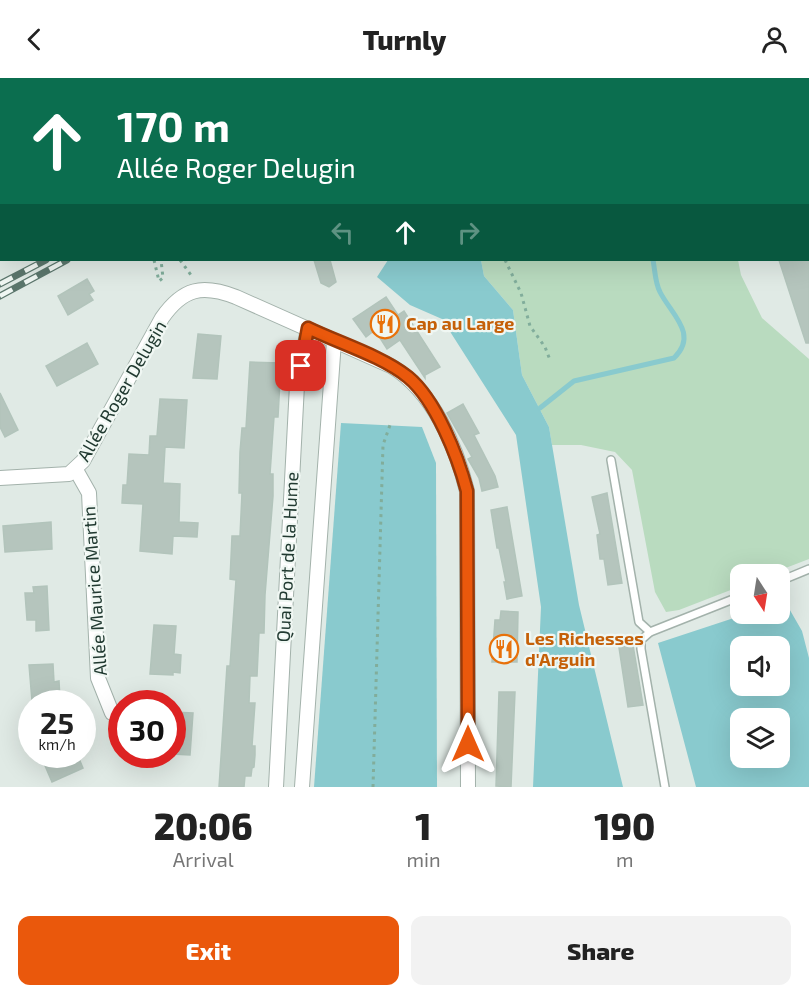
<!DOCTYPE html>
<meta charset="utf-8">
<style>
:root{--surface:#fff;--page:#f2f2f2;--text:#222;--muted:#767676;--accent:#ea580c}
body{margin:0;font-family:"Exo 2",sans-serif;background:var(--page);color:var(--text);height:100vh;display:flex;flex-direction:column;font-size:22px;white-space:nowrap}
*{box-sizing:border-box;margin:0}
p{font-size:20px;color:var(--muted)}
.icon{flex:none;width:33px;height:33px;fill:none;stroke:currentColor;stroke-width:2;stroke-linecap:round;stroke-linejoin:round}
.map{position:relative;height:709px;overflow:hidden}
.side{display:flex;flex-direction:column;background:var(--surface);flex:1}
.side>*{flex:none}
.banner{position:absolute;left:0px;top:0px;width:810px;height:183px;box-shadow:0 6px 24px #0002;background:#0b6e4f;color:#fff;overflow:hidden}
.needle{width:39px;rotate:168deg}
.fabs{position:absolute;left:730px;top:486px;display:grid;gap:12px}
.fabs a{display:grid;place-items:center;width:60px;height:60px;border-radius:12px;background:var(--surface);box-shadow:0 6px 24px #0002;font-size:30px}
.speed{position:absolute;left:18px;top:612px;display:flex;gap:12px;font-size:30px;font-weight:700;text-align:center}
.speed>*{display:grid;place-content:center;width:78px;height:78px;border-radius:50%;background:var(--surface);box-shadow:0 6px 24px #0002;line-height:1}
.speed small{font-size:15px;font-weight:400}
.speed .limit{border:9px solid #d22;background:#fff;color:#111}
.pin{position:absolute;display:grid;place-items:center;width:51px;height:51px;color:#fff;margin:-26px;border-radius:12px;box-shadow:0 3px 9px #0006}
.me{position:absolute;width:66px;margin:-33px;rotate:0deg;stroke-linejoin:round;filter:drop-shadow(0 0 4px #0008)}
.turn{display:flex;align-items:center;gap:21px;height:126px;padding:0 18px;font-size:27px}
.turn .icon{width:78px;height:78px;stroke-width:2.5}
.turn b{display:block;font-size:42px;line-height:51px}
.lanes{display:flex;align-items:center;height:57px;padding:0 18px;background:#0003;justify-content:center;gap:30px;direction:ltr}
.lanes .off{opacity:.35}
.eta{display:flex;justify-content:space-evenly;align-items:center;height:102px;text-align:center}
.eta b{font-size:36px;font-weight:800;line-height:42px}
.cta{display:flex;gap:12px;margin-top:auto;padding:12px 18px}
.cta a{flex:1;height:69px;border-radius:12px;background:var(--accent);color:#fff;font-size:24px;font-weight:800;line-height:69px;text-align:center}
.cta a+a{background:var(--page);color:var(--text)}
header{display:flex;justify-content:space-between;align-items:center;height:78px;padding:0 18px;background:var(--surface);font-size:27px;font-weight:800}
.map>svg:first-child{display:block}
</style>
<header><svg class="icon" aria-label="back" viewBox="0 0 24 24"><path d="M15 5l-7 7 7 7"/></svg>Turnly<svg class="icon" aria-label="person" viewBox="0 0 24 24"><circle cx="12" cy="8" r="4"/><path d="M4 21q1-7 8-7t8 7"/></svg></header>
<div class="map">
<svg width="809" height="709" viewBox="0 0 809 709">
<rect width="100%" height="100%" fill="#e0eae5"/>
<g fill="#b9dbbf">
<polygon points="468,0 718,0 465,1"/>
<polygon points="481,182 738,182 741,197 762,240 809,281 809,481 770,496 741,496 741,508 679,532 666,534 655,514 632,392 615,374 581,367 552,367 549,349 522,297 513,232 484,198"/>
</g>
<g fill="#89cace" fill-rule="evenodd">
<polygon points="388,182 481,182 484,198 513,232 522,297 549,349 579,527 623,709 533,709 541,529 516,357 442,241 410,227 377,199"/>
<polygon points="341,345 422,349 436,385 437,709 314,709"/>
<path d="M 783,520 L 802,553 L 809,580 L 809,709 L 696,709 L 658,565 L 746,536 L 780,536 L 780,522 ZM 741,568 L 780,568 L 780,608 L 741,608 ZM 741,640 L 780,640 L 780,680 L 741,680 Z"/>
</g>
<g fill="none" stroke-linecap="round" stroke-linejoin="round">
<g stroke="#89cace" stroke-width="5">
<polyline points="670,0 671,2"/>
<path d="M 540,330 L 574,303 L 674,280 C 699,256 671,236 660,214 C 655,205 655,192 653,182"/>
</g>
</g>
<g fill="#b5c5bd" stroke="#b2c4bb" stroke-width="1.5">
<polygon points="314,182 330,182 336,204 329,209 321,205"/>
<polygon points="779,182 809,182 809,265 806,265"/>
<polygon points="87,201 94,213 89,216 93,222 68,237 58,218"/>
<polygon points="386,219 398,237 404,233 440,289 425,297 425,300 400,262 387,271 375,252 366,259 353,241"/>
<polygon points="198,256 221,258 217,301 193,300"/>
<polygon points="87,265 98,286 57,308 46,288"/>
<polygon points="250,284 281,285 278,339 274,339 270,396 273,396 273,418 265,517 264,555 259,555 257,598 250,598 249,625 255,625 252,668 255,668 255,677 254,689 252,690 251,698 245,698 244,709 219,709 227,588 230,588 236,502 230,501 232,458 240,458 242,415 239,415 240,374 242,350 246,350"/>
<polygon points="0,315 18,352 5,359 0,349"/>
<polygon points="160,321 187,322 184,370 165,369 163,405 180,406 179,444 198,445 197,459 173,458 172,476 140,473 143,426 122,425 123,407 127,407 129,376 149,377 150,358 157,358"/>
<polygon points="463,326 479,355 474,357 495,398 498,409 482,413 479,400 468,381 472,379 447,335"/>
<polygon points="607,415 622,505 608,507 604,481 600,481 597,457 600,456 592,419"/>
<polygon points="507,429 522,518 507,521 504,504 506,504 499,470 497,470 491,432"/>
<polygon points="51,444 52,471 5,474 3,448"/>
<polygon points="47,508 49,552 36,553 36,542 27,542 25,515 34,515 33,509"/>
<polygon points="501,533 518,534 517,584 492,584 495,542 500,542"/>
<polygon points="154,547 176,548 174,576 181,577 180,595 173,594 173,597 150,596"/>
<polygon points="632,561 643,627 628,629 618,563"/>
<polygon points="53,586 54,604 59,603 60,621 32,623 29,587"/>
<polygon points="499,614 515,614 511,709 496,708"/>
<polygon points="172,634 193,635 190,677 172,676"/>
<polygon points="40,676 77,676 83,690 52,704"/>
</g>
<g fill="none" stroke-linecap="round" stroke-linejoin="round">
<g stroke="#a3b2ab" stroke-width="10">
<g id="lane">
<polyline points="0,32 2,37"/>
<polyline points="611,382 639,544 650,554"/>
<polyline points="780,503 809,491"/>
<polyline points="665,709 641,571 641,562 650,554 741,518"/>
</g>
</g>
<g stroke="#a3b2ab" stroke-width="16">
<g id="street">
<polyline points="807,0 807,2"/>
<polyline points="808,18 809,22"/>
<polyline points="76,392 89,415 98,600 112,635"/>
<path d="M 0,400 L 69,396 L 83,383 L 162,240 C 183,210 202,206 236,219 L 391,288 C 433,313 456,368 467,413 L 468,709"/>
<polyline points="276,709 297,307 308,251"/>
<polyline points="302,709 334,263"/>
</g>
</g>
<g stroke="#9fb6ab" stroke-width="21">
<g id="secondary">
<polyline points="32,1 33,2"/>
<polyline points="340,2 343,0"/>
<polyline points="0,16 2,17"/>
</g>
</g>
<g stroke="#81ad9b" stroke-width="3" stroke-dasharray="3 4.5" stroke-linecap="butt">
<polyline points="134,0 141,2"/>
<polyline points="88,2 88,0"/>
<polyline points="276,2 281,0"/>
<polyline points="0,148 2,147"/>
<polyline points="154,182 159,203 163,200 161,182"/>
<polyline points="180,182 191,197"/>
<polyline points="505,182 521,215 530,248 545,269 550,282"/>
<polyline points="373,709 383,367 390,347"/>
</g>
<use href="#lane" stroke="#fff" stroke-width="7"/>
<use href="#street" stroke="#fff" stroke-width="14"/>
<use href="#secondary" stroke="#fff" stroke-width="18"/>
<g stroke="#5b766c" stroke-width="7">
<g id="rail">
<polyline points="382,2 385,0"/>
<polyline points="403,2 406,0"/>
<polyline points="0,206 46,182"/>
<polyline points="0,218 67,182"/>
</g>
</g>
<use href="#rail" stroke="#f0f7f3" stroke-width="4.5" stroke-dasharray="14" stroke-linecap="butt"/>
</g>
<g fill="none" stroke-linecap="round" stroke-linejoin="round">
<g stroke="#983908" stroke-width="15">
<path id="route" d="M 301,288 L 308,250 C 339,265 382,278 408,299 C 436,322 458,379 467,413 L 468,666"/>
</g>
<use href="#route" stroke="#ea580c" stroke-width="10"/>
</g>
<defs>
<g id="restaurant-ring" transform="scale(1.5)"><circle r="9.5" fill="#f0f7f3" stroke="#e8710a" stroke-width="1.5"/><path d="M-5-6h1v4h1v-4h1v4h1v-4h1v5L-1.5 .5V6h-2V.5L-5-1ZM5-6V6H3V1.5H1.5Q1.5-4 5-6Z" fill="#e8710a"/></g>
</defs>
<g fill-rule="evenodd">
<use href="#restaurant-ring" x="385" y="246"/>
<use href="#restaurant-ring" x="504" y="571"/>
</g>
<g text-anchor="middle" stroke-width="4.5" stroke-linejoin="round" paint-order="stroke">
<g font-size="18" font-weight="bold" fill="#c56008" stroke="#f0f7f3" text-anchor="start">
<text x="406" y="252">Cap au Large</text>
<text x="525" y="567">Les Richesses<tspan x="525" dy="21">d'Arguin</tspan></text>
</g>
<g font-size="18" fill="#213a31" stroke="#f0f7f3">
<text transform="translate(122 313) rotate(-60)" y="6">Allée Roger Delugin</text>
<text transform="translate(288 479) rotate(-87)" y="6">Quai Port de la Hume</text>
<text transform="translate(95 513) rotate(-94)" y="6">Allée Maurice Martin</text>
</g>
</g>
</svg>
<div class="fabs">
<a><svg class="needle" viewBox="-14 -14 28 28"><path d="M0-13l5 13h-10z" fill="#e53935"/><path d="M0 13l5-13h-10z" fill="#767676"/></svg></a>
<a><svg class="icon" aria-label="sound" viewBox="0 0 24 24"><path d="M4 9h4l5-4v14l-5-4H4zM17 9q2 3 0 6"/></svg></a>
<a><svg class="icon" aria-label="layers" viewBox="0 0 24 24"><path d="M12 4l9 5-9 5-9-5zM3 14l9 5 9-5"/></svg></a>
</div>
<div class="speed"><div>25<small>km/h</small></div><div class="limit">30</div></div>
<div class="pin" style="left:301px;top:288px;background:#d93025"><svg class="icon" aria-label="arrive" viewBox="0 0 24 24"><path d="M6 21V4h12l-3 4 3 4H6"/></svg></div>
<svg class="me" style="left:468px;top:666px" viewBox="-20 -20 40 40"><path d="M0-17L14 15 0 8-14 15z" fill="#ea580c" stroke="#fff" stroke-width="4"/></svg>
<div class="banner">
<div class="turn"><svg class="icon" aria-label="ahead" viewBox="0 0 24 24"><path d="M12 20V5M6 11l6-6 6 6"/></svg><div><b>170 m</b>Allée Roger Delugin</div></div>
<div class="lanes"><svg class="icon off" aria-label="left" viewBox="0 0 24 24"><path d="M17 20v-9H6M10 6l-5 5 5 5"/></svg><svg class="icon" aria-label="ahead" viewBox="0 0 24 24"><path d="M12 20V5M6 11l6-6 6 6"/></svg><svg class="icon off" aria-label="right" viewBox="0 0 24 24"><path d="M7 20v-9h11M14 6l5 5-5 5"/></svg></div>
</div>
</div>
<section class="side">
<div class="eta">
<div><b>20:06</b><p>Arrival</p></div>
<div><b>1</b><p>min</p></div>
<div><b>190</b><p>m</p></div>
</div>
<div class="cta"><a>Exit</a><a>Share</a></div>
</section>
